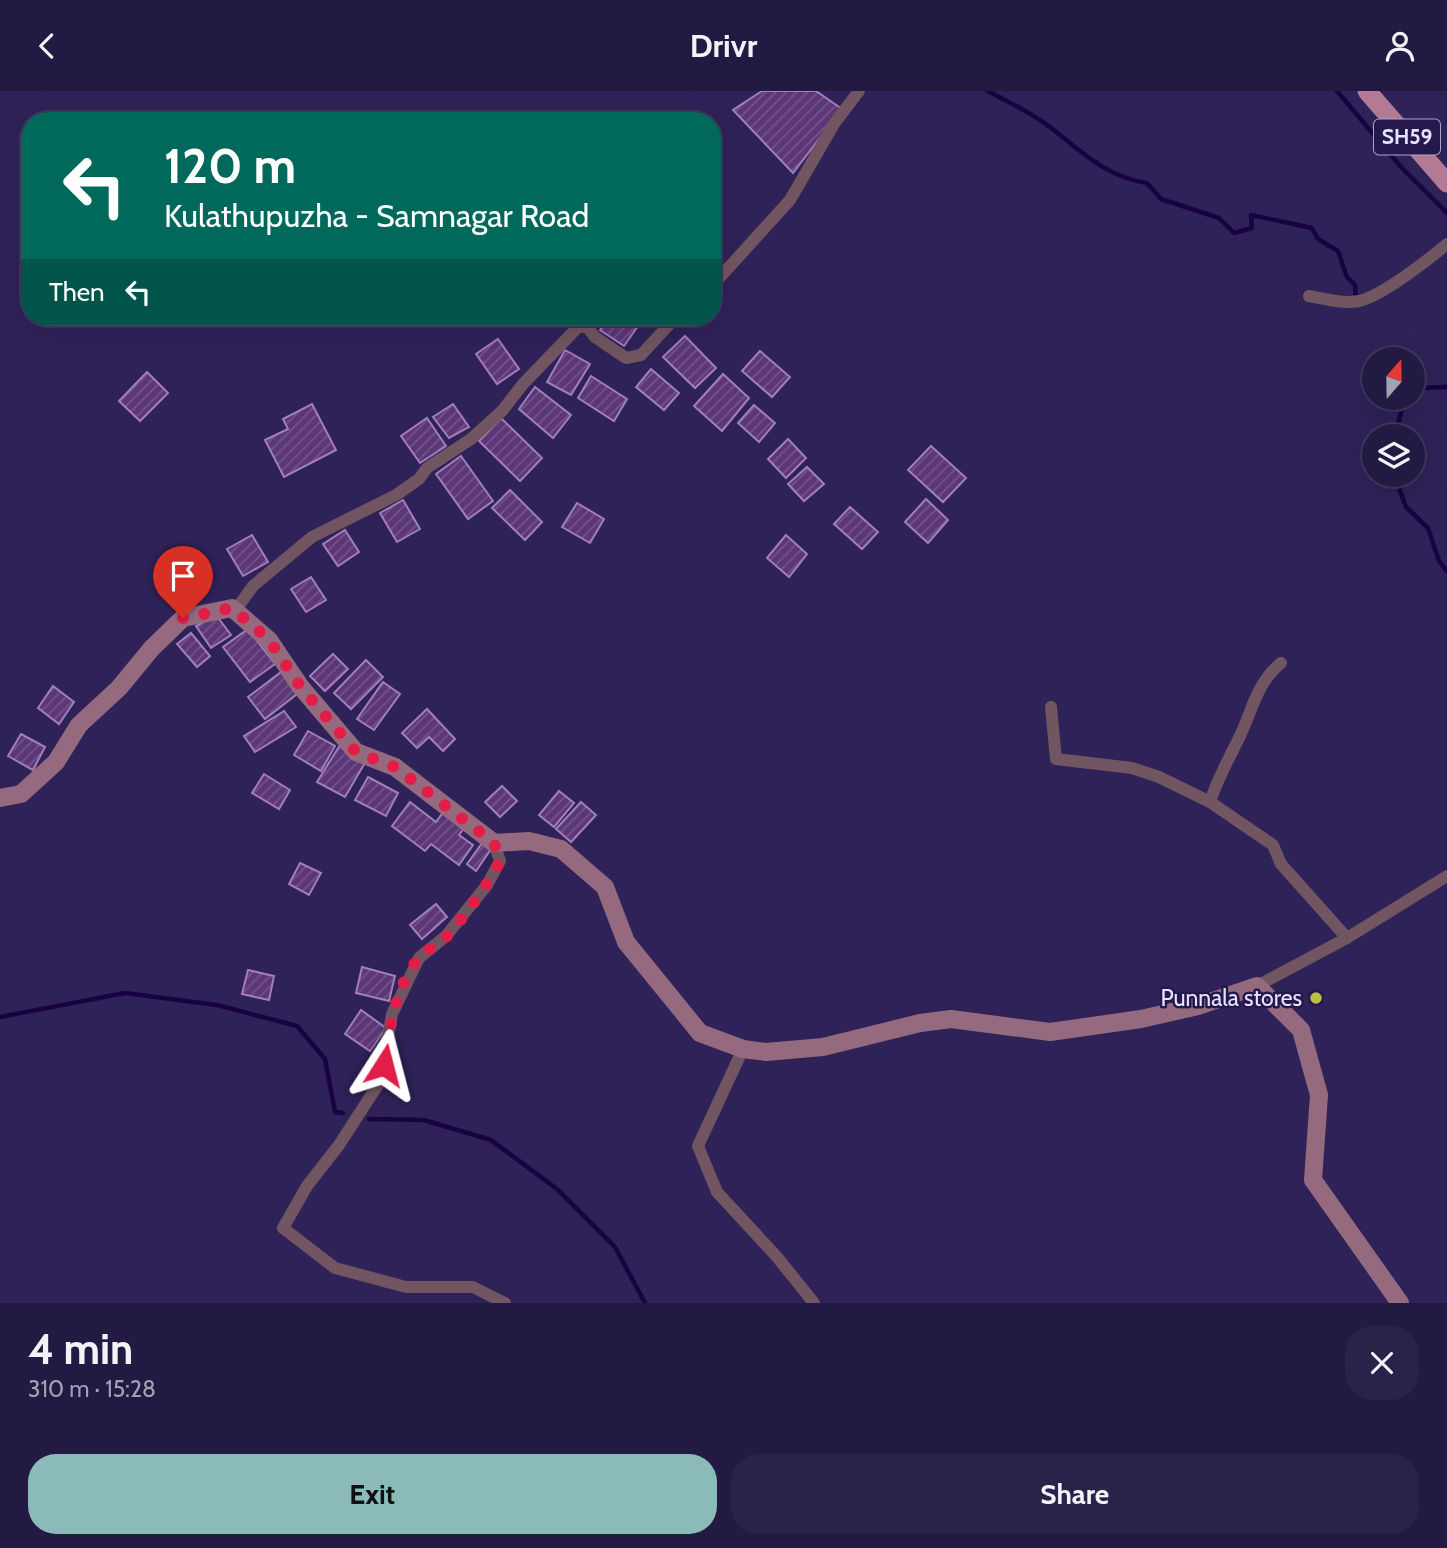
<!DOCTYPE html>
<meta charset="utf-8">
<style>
:root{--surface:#221a42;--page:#2a2349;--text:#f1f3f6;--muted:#a2a1b2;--line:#3f385b;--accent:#8bbbb9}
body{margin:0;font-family:Cabin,sans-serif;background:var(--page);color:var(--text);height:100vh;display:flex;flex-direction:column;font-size:26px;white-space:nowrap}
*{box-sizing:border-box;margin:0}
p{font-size:23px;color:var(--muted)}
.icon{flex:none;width:38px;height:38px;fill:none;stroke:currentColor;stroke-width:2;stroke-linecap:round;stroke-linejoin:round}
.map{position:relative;height:1212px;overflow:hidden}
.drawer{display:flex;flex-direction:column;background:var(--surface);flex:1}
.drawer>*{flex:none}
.hud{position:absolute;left:21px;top:21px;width:700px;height:214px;border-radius:28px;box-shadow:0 7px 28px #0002,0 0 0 2px var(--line);background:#00695c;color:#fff;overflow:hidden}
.needle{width:46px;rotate:20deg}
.controls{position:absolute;left:1362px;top:256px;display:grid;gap:14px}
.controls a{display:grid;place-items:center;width:63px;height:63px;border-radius:50%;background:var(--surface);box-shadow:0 7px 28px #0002,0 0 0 2px var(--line);font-size:35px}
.pin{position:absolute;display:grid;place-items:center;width:60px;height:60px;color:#fff;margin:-72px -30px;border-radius:50% 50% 50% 0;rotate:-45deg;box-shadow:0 0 7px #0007}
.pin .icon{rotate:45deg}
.me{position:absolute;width:77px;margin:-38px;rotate:9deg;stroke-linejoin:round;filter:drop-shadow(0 0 5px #0008)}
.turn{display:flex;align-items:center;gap:24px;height:147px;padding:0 28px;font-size:32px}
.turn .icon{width:91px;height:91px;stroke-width:2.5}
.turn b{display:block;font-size:49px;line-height:60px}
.then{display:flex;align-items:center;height:66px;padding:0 28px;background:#0003;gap:14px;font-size:26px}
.round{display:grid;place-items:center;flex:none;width:74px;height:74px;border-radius:28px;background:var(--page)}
.headline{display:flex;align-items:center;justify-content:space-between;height:119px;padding:0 28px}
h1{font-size:42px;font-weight:800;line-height:52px}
.primary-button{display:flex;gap:14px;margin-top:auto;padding:14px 28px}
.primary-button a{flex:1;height:80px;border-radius:28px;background:var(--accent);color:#111;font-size:28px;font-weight:800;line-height:80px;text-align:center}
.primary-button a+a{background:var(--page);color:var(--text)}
header{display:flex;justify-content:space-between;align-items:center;height:91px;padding:0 28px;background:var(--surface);font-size:32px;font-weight:800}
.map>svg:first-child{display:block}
</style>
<header><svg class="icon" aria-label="back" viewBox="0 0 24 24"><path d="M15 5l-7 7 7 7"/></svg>Drivr<svg class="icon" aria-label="person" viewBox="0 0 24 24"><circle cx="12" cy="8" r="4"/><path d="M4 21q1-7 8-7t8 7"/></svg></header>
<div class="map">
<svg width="1447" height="1212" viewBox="0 0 1447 1212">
<defs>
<pattern id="building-hatch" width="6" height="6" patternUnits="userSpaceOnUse" patternTransform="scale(1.75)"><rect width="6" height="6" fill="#5c3675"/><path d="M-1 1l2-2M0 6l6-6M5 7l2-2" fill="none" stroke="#73538a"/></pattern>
</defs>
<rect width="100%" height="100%" fill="#2e2258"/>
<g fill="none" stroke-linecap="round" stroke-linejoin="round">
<g stroke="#190242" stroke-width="4.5">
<path d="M 988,0 C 1008,11 1032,22 1050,36 C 1081,60 1106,86 1147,92 L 1161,108 L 1219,127 L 1234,142 L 1252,137 L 1251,124 L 1312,137 L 1318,148 L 1338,160 L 1347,186 L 1355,194 L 1356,208"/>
<polyline points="1337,0 1402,77 1447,122"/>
<polyline points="1412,301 1415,297 1447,296"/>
<polyline points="1395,345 1403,313 1408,306"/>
<polyline points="1394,383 1406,416 1428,437 1439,470 1447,480"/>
<polyline points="0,926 125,902 217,914 297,935 325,968 335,1021 343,1022"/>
<polyline points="369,1028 424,1029 491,1049 557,1098 615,1156 645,1212"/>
</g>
</g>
<g fill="url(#building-hatch)" stroke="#a17fba" stroke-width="2">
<polygon points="762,0 816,0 842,18 793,82 733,19"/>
<polygon points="712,154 721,160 712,172"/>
<polygon points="390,226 410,226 399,236"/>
<polygon points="610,226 624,226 638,235 624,255 600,239"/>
<polygon points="636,226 655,226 645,236"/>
<polygon points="685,245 716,277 695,297 663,266"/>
<polygon points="498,248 519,278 497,293 476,263"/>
<polygon points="565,259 590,273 571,304 547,291"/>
<polygon points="760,260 790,286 772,306 742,280"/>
<polygon points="651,278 679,302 664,319 636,296"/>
<polygon points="147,281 168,302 140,330 119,310"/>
<polygon points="723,283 749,307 722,340 694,315"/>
<polygon points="591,285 627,308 614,330 578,307"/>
<polygon points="535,296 571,324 553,347 519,318"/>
<polygon points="312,313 336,359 284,386 265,349 288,338 283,328"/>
<polygon points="453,313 469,336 449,347 433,326"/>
<polygon points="754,314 775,332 759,351 738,332"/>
<polygon points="427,327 446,355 420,372 401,345"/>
<polygon points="501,327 542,367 520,390 479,350"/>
<polygon points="788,348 806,367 786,387 768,368"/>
<polygon points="931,355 966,387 943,411 908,379"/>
<polygon points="461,365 493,410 468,428 436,383"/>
<polygon points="807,376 824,393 804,410 788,393"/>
<polygon points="510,399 542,431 525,449 492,417"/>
<polygon points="926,408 948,429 928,452 905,431"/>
<polygon points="403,409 420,438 397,451 380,422"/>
<polygon points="577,412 604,428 590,452 562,436"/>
<polygon points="850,416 878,441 862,458 834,433"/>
<polygon points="345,439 359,461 338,475 323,453"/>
<polygon points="252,444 268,471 243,485 227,458"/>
<polygon points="786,444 807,463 789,486 767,467"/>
<polygon points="311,486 326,509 306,521 291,498"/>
<polygon points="216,524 231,544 211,557 196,535"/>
<polygon points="248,538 275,573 250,591 223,556"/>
<polygon points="191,542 210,565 197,576 177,553"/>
<polygon points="333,563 348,578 325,600 310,585"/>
<polygon points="366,569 383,586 351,618 334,602"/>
<polygon points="281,581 297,603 265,628 248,606"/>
<polygon points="383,591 400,603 374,639 357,628"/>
<polygon points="53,595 74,611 59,633 38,617"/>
<polygon points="427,618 455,648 443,660 429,646 417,657 402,642"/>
<polygon points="284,620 296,636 255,661 244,645"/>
<polygon points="308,640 335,655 321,680 294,664"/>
<polygon points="21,643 45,656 33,679 8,665"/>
<polygon points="340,654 366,670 345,706 317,691"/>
<polygon points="264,683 290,699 279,718 252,702"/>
<polygon points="368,686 398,702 386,725 355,709"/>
<polygon points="502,695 517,710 500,726 485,711"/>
<polygon points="559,700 574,712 554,736 539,724"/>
<polygon points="410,711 436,731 444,720 465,736 459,744 473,754 459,774 431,753 425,760 392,735"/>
<polygon points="581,711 596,724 571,751 556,738"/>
<polygon points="482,752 491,758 476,780 467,773"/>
<polygon points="300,772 321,782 309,804 289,793"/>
<polygon points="436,813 447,826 422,848 410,834"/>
<polygon points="362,876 395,885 389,910 356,902"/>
<polygon points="248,879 274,885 269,909 242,903"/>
<polygon points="361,919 386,937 370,960 345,943"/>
</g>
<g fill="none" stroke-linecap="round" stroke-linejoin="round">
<g stroke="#715561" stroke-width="12">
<polyline points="712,195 790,109 834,33 859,0"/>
<path d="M 1309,205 C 1325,208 1343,213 1359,210 C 1382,205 1428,169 1447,153"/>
<polyline points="235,520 253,495 312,446 396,404 419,388 427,377 471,348 502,320 523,293 579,235 588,237 595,246 626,267 641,264 676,226"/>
<polyline points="1051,616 1056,668 1132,677 1159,686 1210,711 1273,754 1281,773 1347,847"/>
<path d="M 1210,711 C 1217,689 1228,669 1239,647 C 1252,621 1256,592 1281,572"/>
<polyline points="494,752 500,770 487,794 446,845 419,867 392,923 381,989 339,1054 307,1095 283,1137 335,1177 406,1196 473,1196 505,1212"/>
<polyline points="1257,895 1347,847 1447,785"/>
<polyline points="743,958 698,1055 717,1101 777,1166 814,1212"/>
</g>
<polyline stroke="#966a7e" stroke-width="18" points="0,707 21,703 56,671 79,634 119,597 152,557 183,527 232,517 269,549 300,595 356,661 395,676 494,752 529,750 561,758 605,796 626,851 700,942 743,958 766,961 823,956 920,932 951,928 1050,941 1141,928 1198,915 1257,895 1301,939 1319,1004 1313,1089 1400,1212"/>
<polyline stroke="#b37a94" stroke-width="19" points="1367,0 1447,92"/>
</g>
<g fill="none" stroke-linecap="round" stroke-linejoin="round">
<path stroke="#e11d48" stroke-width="12" stroke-dasharray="0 21.6" d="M 183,527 L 232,517 L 269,549 L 300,595 L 356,661 L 395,676 L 494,752 L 500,770 C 488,793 464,827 446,846 C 438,853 428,858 420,866 C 395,893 390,939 384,974"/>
</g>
<circle fill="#bdbf43" stroke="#25184c" stroke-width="2.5" cx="1316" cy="907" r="7"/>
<g text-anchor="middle" stroke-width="5" stroke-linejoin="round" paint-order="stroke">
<rect fill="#25184c" stroke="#aba6c9" stroke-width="2" x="1374" y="28.5" width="66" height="35" rx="5"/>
<g font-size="21" font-weight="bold" fill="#e5e3fe">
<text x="1407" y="53">SH59</text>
</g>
<g font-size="23" fill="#e5e3fe" stroke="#25184c" text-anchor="end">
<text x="1302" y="915">Punnala stores</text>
</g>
</g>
</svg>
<div class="controls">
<a><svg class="needle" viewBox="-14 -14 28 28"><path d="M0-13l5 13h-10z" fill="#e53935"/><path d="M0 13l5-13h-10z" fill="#a2a1b2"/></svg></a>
<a><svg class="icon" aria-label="layers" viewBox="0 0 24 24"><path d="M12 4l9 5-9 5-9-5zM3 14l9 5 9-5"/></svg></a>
</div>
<div class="pin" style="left:183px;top:527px;background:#d93025"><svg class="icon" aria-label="arrive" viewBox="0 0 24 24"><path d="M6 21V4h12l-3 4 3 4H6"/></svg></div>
<svg class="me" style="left:384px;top:974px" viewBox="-20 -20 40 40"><path d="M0-17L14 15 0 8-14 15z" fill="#e11d48" stroke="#fff" stroke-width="4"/></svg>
<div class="hud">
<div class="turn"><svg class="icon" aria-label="left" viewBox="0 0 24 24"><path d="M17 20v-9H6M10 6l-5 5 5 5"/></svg><div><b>120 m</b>Kulathupuzha - Samnagar Road</div></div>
<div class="then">Then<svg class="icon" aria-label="left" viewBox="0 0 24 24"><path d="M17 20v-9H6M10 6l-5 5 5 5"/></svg></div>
</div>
</div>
<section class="drawer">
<div class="headline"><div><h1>4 min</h1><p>310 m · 15:28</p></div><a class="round"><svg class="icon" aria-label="close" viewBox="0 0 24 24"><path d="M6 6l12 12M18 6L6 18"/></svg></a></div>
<div class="primary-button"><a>Exit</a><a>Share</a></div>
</section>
